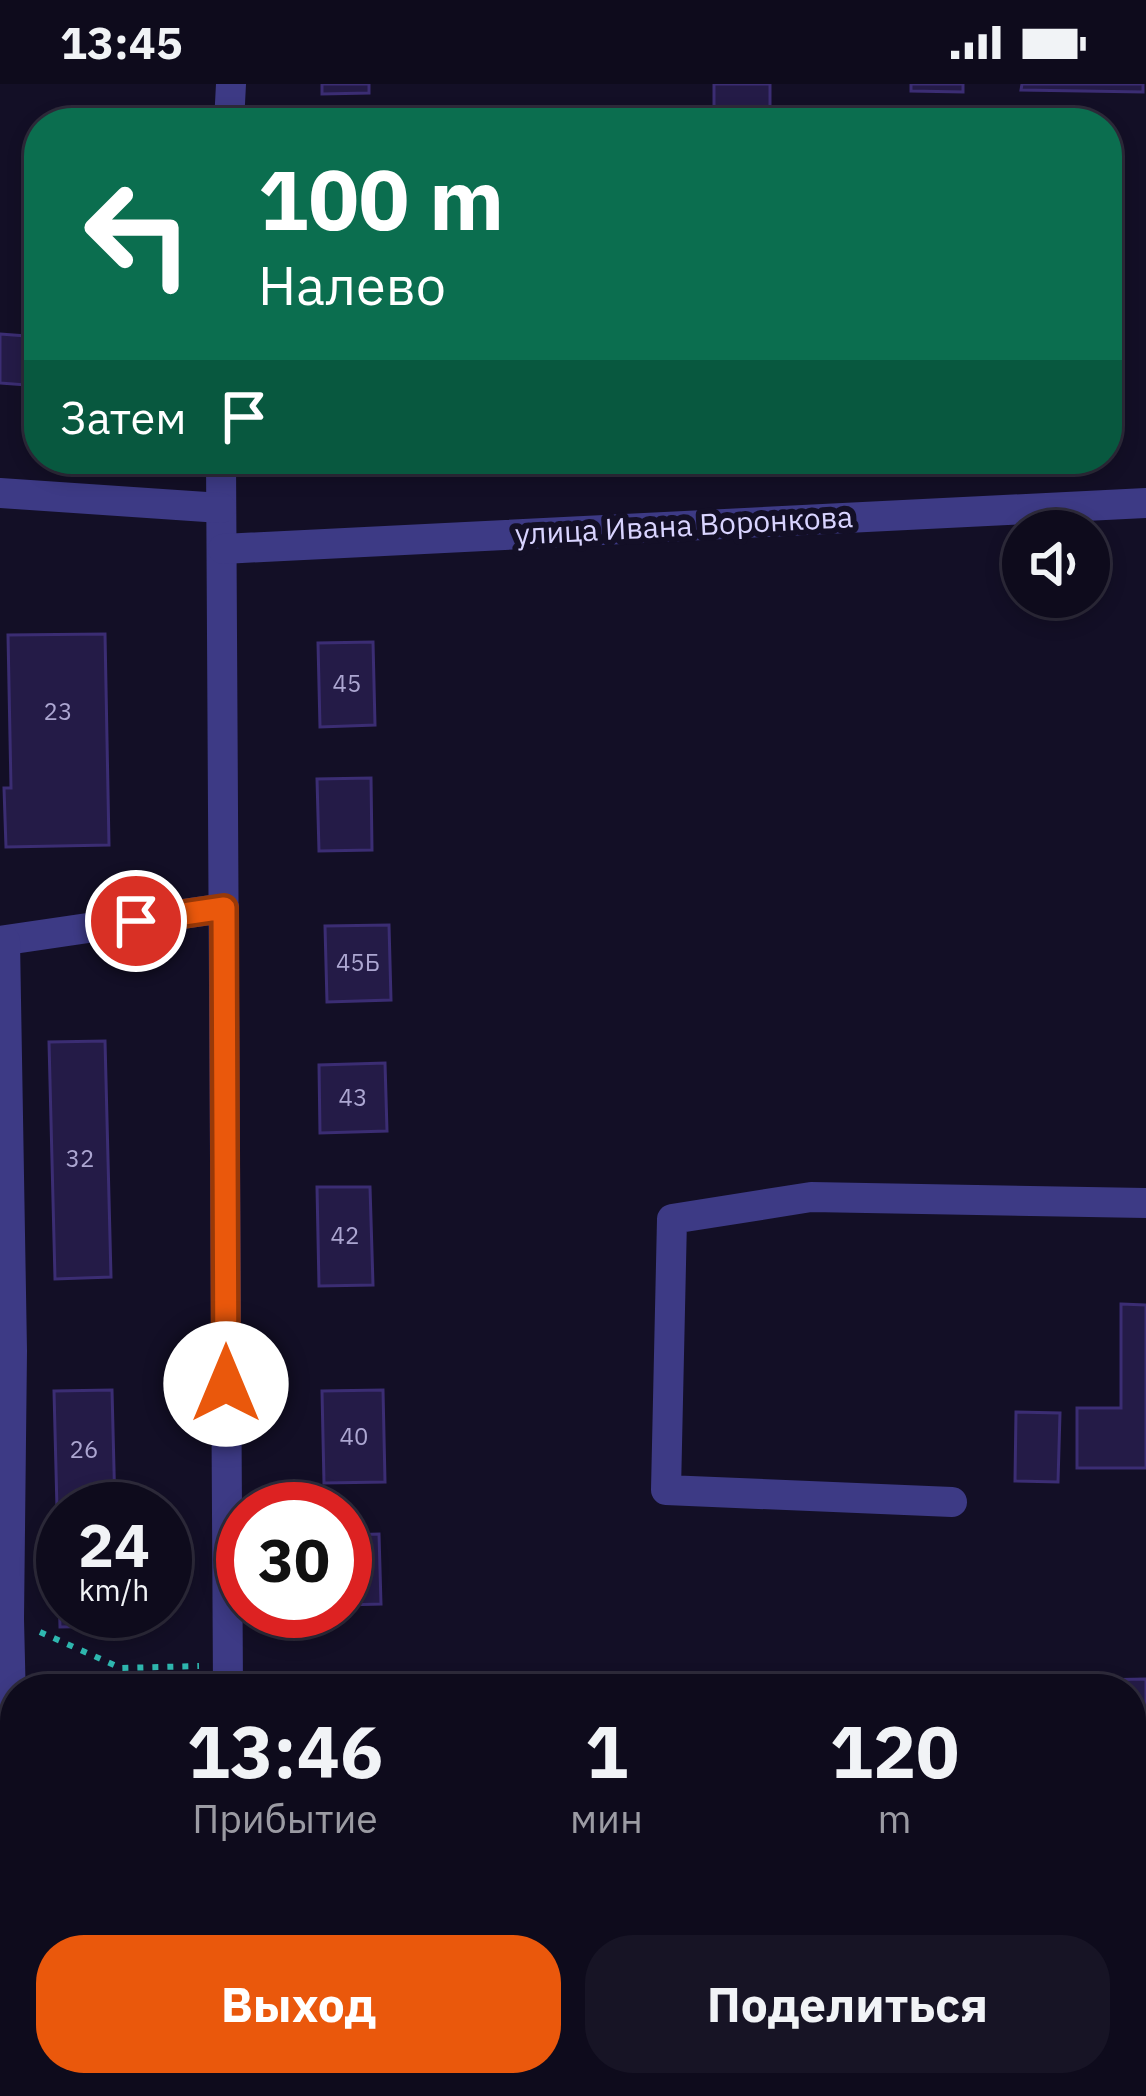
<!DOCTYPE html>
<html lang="ru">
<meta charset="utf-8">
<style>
:root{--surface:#0e0b1c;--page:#171425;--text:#f1f3f6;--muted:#9b9ba3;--line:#2e2b3b;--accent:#ea580c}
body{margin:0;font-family:"IBM Plex Sans",sans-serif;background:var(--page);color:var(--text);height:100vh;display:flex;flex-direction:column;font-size:45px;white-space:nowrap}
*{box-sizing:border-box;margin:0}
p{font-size:39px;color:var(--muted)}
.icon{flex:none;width:66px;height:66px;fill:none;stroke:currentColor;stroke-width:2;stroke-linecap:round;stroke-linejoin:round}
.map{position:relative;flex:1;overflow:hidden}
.panel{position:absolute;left:0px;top:1590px;width:1146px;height:423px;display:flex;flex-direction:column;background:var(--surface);border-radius:48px 48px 0 0;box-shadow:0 6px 18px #0003,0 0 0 3px var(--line)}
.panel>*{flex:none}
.guide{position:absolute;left:24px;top:24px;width:1098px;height:366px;border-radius:48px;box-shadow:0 6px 18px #0003,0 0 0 3px var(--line);background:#0b6e4f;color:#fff;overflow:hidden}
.controls{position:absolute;left:1002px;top:426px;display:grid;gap:24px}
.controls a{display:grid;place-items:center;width:108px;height:108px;border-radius:50%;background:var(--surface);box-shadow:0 6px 18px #0003,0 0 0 3px var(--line);font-size:60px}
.speed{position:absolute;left:36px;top:1398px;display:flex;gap:24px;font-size:60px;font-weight:700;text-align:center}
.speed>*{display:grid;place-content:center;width:156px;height:156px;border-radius:50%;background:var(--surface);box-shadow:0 6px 18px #0003,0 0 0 3px var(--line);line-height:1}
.speed small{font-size:30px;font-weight:400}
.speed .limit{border:18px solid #d22;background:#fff;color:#111}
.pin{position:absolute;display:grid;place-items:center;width:102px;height:102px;color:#fff;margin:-51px;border:6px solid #fff;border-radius:50%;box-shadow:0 3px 12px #0007}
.me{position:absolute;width:132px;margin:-66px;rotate:0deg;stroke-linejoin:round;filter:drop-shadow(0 0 9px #0008)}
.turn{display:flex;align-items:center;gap:42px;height:252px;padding:0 36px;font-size:54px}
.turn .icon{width:156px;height:156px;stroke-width:2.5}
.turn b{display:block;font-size:84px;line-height:102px}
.then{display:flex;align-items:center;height:114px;padding:0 36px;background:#0003;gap:24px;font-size:45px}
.eta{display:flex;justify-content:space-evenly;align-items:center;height:204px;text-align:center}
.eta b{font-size:72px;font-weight:700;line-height:84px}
.primary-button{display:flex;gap:24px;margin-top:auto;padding:24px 36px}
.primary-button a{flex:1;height:138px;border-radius:48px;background:var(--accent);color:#fff;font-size:48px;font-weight:700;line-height:138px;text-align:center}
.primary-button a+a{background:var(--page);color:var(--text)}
.status{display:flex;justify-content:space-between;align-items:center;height:84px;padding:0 60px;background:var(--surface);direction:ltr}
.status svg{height:33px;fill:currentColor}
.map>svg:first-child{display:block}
</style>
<div class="status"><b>13:45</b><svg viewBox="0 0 49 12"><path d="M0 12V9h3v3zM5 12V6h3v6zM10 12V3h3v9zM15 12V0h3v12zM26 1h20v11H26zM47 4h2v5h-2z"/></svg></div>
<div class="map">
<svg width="1146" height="2012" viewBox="0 0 1146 2012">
<rect width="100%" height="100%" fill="#130f26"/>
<g fill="#241b47" stroke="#3b2d73" stroke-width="3">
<polygon points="322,0 369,0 369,9 322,10"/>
<polygon points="714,0 770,0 770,28 714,27"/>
<polygon points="911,0 963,0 963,8 911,7"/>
<polygon points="1022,0 1143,0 1143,8 1021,6"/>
<polygon points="0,250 39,253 39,302 0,299"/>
<polygon points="105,550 109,761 6,763 4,704 11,704 8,551"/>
<polygon points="373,558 375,641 320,643 318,559"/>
<polygon points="371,694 372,766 319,767 317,695"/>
<polygon points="389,841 391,916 327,918 325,842"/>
<polygon points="105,957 111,1193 55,1195 49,958"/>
<polygon points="385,979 387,1047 320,1049 319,981"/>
<polygon points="317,1103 370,1103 373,1201 319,1202"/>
<polygon points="1121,1220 1146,1221 1146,1384 1077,1384 1077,1324 1121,1324"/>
<polygon points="112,1306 115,1425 63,1425 63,1527 117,1527 118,1542 60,1543 54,1307"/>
<polygon points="383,1306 385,1398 324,1399 322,1307"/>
<polygon points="1016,1328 1060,1329 1058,1398 1015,1397"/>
<polygon points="379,1450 381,1520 345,1521 345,1451"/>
<polygon points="1146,1595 1146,1642 1131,1642 1131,1605 1095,1605 1095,1596"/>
<polygon points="1021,1599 1022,1605 948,1605 948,1601"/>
<polygon points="1131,1824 1139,1824 1141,1871 1131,1871"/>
<polygon points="0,1971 15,1971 15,1998 72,1998 72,2012 0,2012"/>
<polygon points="324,1998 370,1998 371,2012 325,2012"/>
</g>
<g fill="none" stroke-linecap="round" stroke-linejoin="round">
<polyline stroke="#2fb8b0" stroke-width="6" stroke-dasharray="6 9" stroke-linecap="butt" points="40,1548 121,1584 199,1582"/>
<g stroke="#3d3a85" stroke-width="30">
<polyline points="229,39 231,0"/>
<polyline points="221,375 228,1605"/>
<polyline points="0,409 221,424"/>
<polyline points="223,465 1146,419"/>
<polyline points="0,857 224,824"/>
<polyline points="5,857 12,1267 9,1535 15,1788"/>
<polyline points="952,1418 666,1406 672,1135 811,1113 1146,1119"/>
<polyline points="1131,1715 1146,1715"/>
<polyline points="0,1931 15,1931"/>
<polyline points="242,1998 243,2012"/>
</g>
</g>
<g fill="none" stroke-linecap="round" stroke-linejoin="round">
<g stroke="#983908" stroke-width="30">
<polyline id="route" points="136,837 224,824 226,1300"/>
</g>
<use href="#route" stroke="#ea580c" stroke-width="21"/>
</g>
<g text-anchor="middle" stroke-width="12" stroke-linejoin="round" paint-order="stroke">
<g font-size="24" fill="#aca6d1">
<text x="347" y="608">45</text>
<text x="58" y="636">23</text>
<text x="358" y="887">45Б</text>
<text x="353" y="1022">43</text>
<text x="80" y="1083">32</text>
<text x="345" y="1160">42</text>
<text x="354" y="1361">40</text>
<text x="84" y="1374">26</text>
</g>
<g font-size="30" fill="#d9d4ff" stroke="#130f26">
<text transform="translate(684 442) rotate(-3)" y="10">улица Ивана Воронкова</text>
</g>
</g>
</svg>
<div class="controls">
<a><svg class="icon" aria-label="sound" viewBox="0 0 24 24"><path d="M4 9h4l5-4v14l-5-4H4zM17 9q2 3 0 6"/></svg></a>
</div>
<div class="speed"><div>24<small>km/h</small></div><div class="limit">30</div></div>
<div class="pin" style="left:136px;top:837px;background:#d93025"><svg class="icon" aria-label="arrive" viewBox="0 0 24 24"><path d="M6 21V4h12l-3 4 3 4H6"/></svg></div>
<svg class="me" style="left:226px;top:1300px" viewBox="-20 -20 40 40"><circle r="19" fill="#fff"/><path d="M0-13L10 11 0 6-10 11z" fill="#ea580c"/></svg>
<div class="guide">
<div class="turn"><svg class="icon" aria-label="left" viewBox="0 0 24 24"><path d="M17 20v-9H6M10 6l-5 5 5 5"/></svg><div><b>100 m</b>Налево</div></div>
<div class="then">Затем<svg class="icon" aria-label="arrive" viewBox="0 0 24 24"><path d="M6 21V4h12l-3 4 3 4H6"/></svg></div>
</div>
<section class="panel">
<div class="eta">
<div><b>13:46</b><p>Прибытие</p></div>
<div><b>1</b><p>мин</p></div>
<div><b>120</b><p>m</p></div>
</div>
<div class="primary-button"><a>Выход</a><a>Поделиться</a></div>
</section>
</div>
